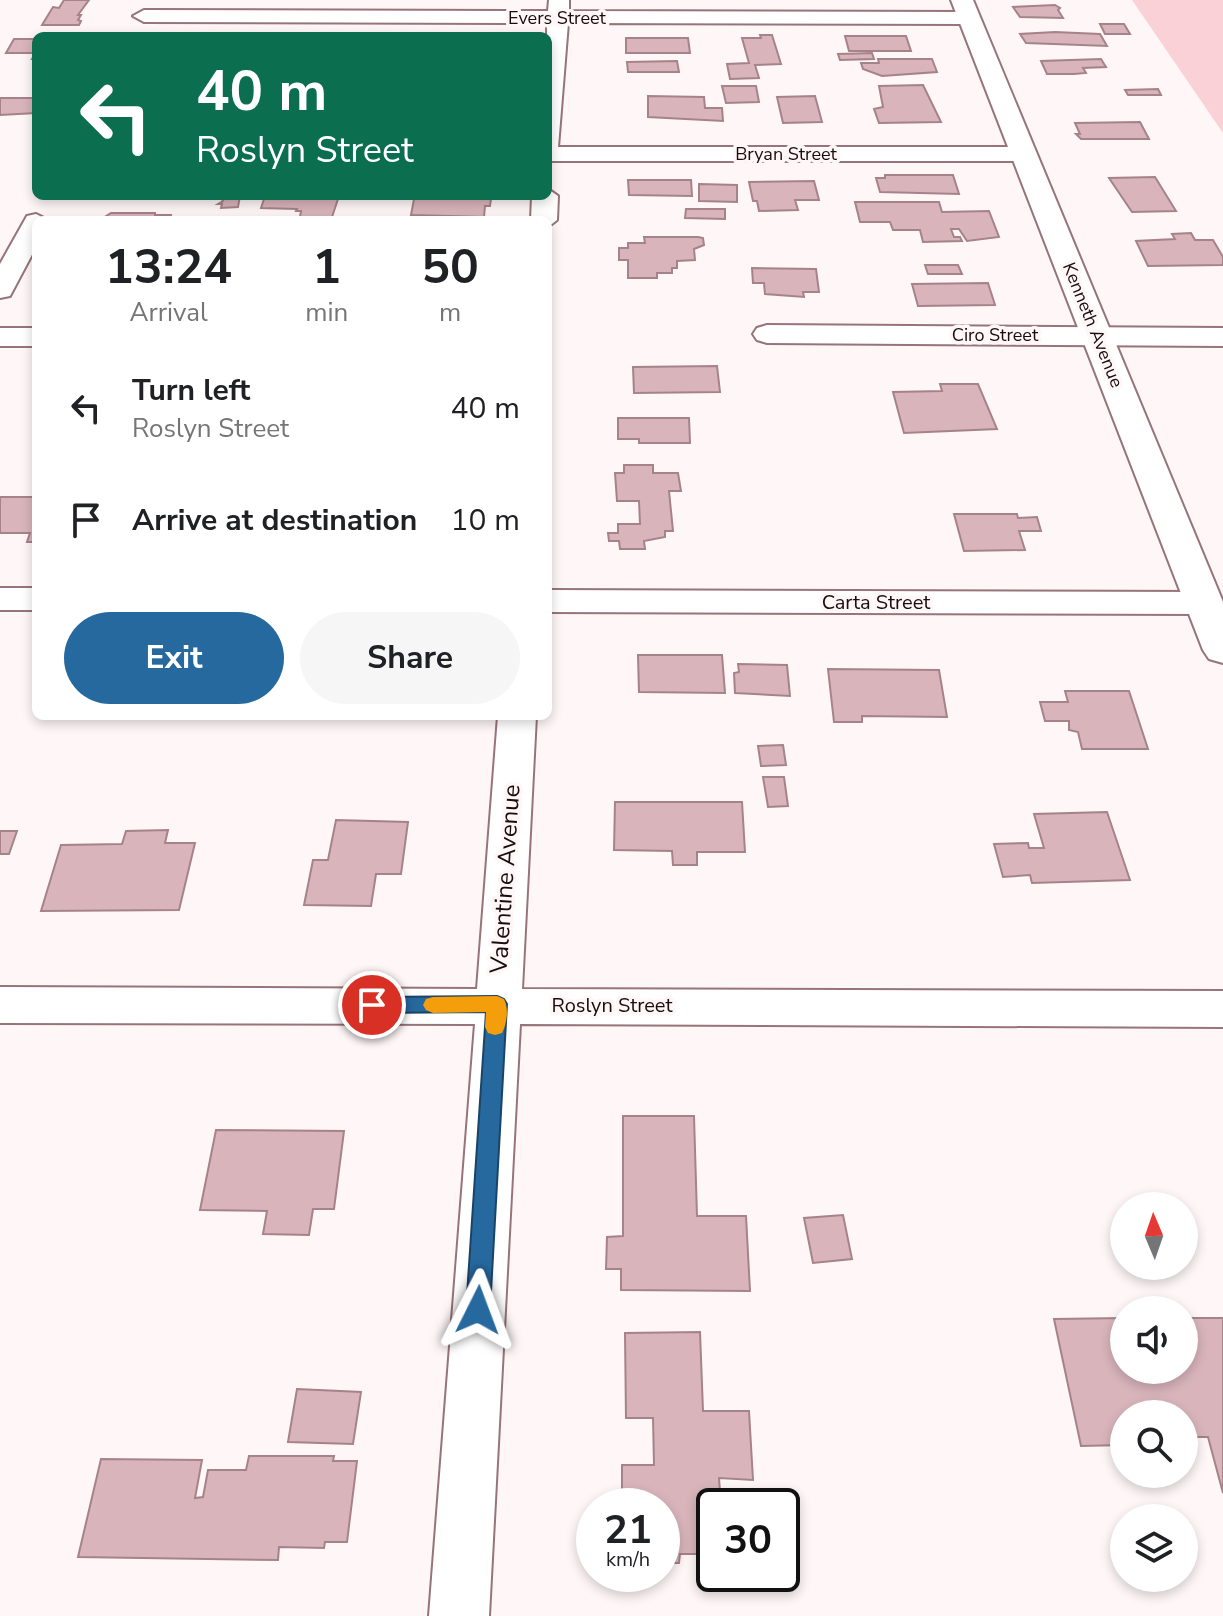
<!DOCTYPE html>
<style>
:root{--surface:#fff;--page:#f6f6f6;--text:#202124;--muted:#757577;--accent:#26699f}
body{margin:0;font-family:"Nunito Sans",sans-serif;background:var(--page);color:var(--text);height:100vh;display:flex;flex-direction:column;font-size:30px;white-space:nowrap}
*{box-sizing:border-box;margin:0}
p{font-size:26px;color:var(--muted)}
.icon{flex:none;width:44px;height:44px;fill:none;stroke:currentColor;stroke-width:2;stroke-linecap:round;stroke-linejoin:round}
.map{position:relative;flex:1;overflow:hidden}
.panel{position:absolute;left:32px;top:216px;width:520px;height:504px;display:flex;flex-direction:column;background:var(--surface);border-radius:12px;box-shadow:0 4px 12px #0003}
.panel>*{flex:none}
.top-card{position:absolute;left:32px;top:32px;width:520px;height:168px;border-radius:12px;box-shadow:0 4px 12px #0003;background:#0b6e4f;color:#fff;overflow:hidden}
.needle{width:52px;rotate:358deg}
.tools{position:absolute;left:1110px;top:1192px;display:grid;gap:16px}
.tools a{display:grid;place-items:center;width:88px;height:88px;border-radius:50%;background:var(--surface);box-shadow:0 4px 12px #0003;font-size:40px}
.speed{position:absolute;left:576px;top:1488px;display:flex;gap:16px;font-size:40px;font-weight:700;text-align:center}
.speed>*{display:grid;place-content:center;width:104px;height:104px;border-radius:50%;background:var(--surface);box-shadow:0 4px 12px #0003;line-height:1}
.speed small{font-size:20px;font-weight:400}
.speed .limit{border:4px solid #111;border-radius:12px;background:#fff;color:#111}
.pin{position:absolute;display:grid;place-items:center;width:68px;height:68px;color:#fff;margin:-34px;border:4px solid #fff;border-radius:50%;box-shadow:0 2px 8px #0007}
.me{position:absolute;width:88px;margin:-44px;rotate:3deg;stroke-linejoin:round;filter:drop-shadow(0 0 6px #0008)}
.turn{display:flex;align-items:center;gap:28px;height:168px;padding:0 32px;font-size:36px}
.turn .icon{width:104px;height:104px;stroke-width:2.5}
.turn b{display:block;font-size:56px;line-height:68px}
.eta{display:flex;justify-content:space-evenly;align-items:center;height:136px;text-align:center}
.eta b{font-size:48px;font-weight:700;line-height:56px}
.cta{display:flex;gap:16px;margin-top:auto;padding:16px 32px}
.cta a{flex:1;height:92px;border-radius:48px;background:var(--accent);color:#fff;font-size:32px;font-weight:700;line-height:92px;text-align:center}
.cta a+a{background:var(--page);color:var(--text)}
ul{padding:0;list-style:none}
li{display:flex;align-items:center;gap:24px;height:112px;padding:0 32px}
li div{flex:1}
li b{display:block;font-size:30px}
li em{font-style:normal}
.map>svg:first-child{display:block}
</style>
<div class="map">
<svg width="1223" height="1616" viewBox="0 0 1223 1616">
<rect width="100%" height="100%" fill="#fef6f7"/>
<polygon fill="#f9d1d7" points="1132,0 1223,0 1223,133"/>
<g fill="#d9b4bb" stroke="#a68389" stroke-width="2">
<polygon points="64,0 89,0 78,15 81,15 78,20 81,21 79,25 42,25 53,7 59,8"/>
<polygon points="1055,5 1060,8 1058,10 1063,18 1020,17 1013,7"/>
<polygon points="1100,24 1124,24 1130,34 1105,34"/>
<polygon points="1055,32 1100,34 1107,46 1026,43 1020,34"/>
<polygon points="760,35 772,35 781,64 755,65 759,78 730,79 727,64 749,63 742,38 761,38"/>
<polygon points="845,36 906,36 911,51 849,51"/>
<polygon points="626,38 688,38 690,53 626,53"/>
<polygon points="14,39 36,39 36,59 32,59 35,54 32,53 6,53"/>
<polygon points="872,53 874,59 840,60 838,54"/>
<polygon points="878,59 932,59 937,72 882,76 863,69 861,63 879,63"/>
<polygon points="1101,59 1106,67 1083,68 1086,73 1074,74 1047,74 1041,61"/>
<polygon points="677,61 679,72 628,72 627,62"/>
<polygon points="923,85 941,122 879,123 874,109 883,107 879,86"/>
<polygon points="722,86 756,86 759,102 726,103"/>
<polygon points="1158,89 1161,95 1128,95 1125,90"/>
<polygon points="648,96 704,97 705,108 722,108 723,121 648,117"/>
<polygon points="815,96 822,122 783,123 777,97"/>
<polygon points="0,98 36,98 36,113 0,115"/>
<polygon points="1140,122 1149,139 1081,139 1076,134 1080,134 1075,123"/>
<polygon points="885,175 953,175 959,194 880,192 876,178 885,178"/>
<polygon points="1155,177 1176,211 1132,212 1109,178"/>
<polygon points="628,180 691,180 692,196 629,195"/>
<polygon points="814,181 819,200 795,200 798,210 759,211 757,201 753,201 749,182"/>
<polygon points="699,184 737,185 737,202 699,201"/>
<polygon points="240,196 238,207 221,208 222,204 218,204 223,201 220,197"/>
<polygon points="265,196 339,196 332,217 300,217 301,211 296,211 297,209 261,208"/>
<polygon points="439,196 486,196 486,199 491,199 490,206 485,206 484,217 411,215 414,199 439,199"/>
<polygon points="855,202 939,202 942,212 989,211 999,237 967,241 959,229 951,229 954,237 960,237 962,241 923,242 920,230 893,230 890,222 860,222"/>
<polygon points="686,209 725,209 725,219 685,218"/>
<polygon points="111,213 155,213 155,215 171,215 170,220 100,220"/>
<polygon points="1191,233 1195,240 1213,240 1223,257 1223,265 1148,266 1136,241 1175,239 1172,234"/>
<polygon points="644,237 698,237 703,238 704,245 694,249 695,260 677,261 677,268 672,268 672,273 657,273 657,278 628,278 628,260 619,260 619,248 628,248 628,243 645,243"/>
<polygon points="925,265 958,265 962,274 928,274"/>
<polygon points="752,268 816,269 819,292 803,292 804,297 765,294 764,283 753,283"/>
<polygon points="988,283 995,305 918,306 912,284"/>
<polygon points="717,366 720,392 634,393 633,367"/>
<polygon points="940,384 978,384 997,429 904,433 893,392 942,391"/>
<polygon points="618,418 689,418 690,443 639,443 639,439 618,439"/>
<polygon points="624,465 653,465 653,473 678,473 681,491 669,491 673,531 665,531 665,537 644,541 645,549 620,549 619,541 609,541 608,533 618,533 618,524 640,524 639,501 617,501 615,473 624,473"/>
<polygon points="0,497 36,497 36,542 27,542 30,533 0,533"/>
<polygon points="954,514 1017,514 1018,518 1037,517 1041,531 1019,531 1025,550 964,551"/>
<polygon points="638,655 722,655 725,693 639,692"/>
<polygon points="738,664 787,665 790,696 735,693 734,673 739,672"/>
<polygon points="828,669 939,670 947,717 862,716 862,722 834,722"/>
<polygon points="1065,691 1129,691 1148,749 1082,749 1078,732 1069,730 1069,721 1045,721 1040,702 1068,702"/>
<polygon points="783,745 786,765 761,766 758,746"/>
<polygon points="763,777 784,777 788,806 768,807"/>
<polygon points="615,802 742,802 745,852 697,852 697,865 673,865 672,851 614,850"/>
<polygon points="1107,812 1130,880 1032,883 1030,875 1003,877 994,844 1028,843 1029,848 1044,848 1034,814"/>
<polygon points="336,820 408,822 401,874 376,874 371,906 304,905 313,860 328,860"/>
<polygon points="168,830 165,843 195,843 179,910 41,911 61,845 122,844 126,831"/>
<polygon points="0,831 17,831 9,854 0,854"/>
<polygon points="623,1116 694,1116 697,1216 746,1216 750,1291 621,1290 621,1269 606,1269 607,1237 623,1236"/>
<polygon points="216,1130 344,1131 334,1209 313,1209 309,1235 263,1234 267,1211 200,1210"/>
<polygon points="843,1215 852,1259 813,1263 804,1218"/>
<polygon points="1124,1318 1124,1370 1184,1370 1184,1318 1223,1318 1223,1493 1208,1437 1184,1437 1184,1414 1124,1414 1124,1445 1081,1446 1054,1319"/>
<polygon points="700,1332 703,1411 749,1411 753,1480 719,1478 721,1506 714,1506 714,1554 680,1554 679,1563 662,1563 662,1506 622,1506 622,1465 654,1465 653,1418 626,1418 625,1333"/>
<polygon points="297,1389 361,1392 353,1444 288,1442"/>
<polygon points="249,1456 334,1456 333,1461 357,1461 347,1542 325,1542 324,1548 279,1547 278,1560 78,1557 101,1459 202,1460 195,1498 203,1497 208,1470 246,1470"/>
</g>
<g fill="none" stroke-linecap="round" stroke-linejoin="round">
<g stroke="#96747a" stroke-width="4">
<g id="minor">
<polygon points="549,0 569,0 569,11 969,12 980,18 969,24 568,23 558,147 1024,147 1033,149 1036,154 1033,159 1024,161 548,161 547,23 144,22 133,16 144,10 548,11"/>
<polygon points="548,189 558,196 557,220 548,227 548,220 531,220 532,196 548,196"/>
<polygon points="36,214 48,220 36,220 36,247 10,296 0,298 0,264 27,216"/>
<polygon points="767,325 1223,328 1223,346 767,343 757,340 753,334 757,328"/>
<rect x="0" y="328" width="36" height="18"/>
<rect x="0" y="588" width="36" height="22"/>
<polygon points="548,590 1205,592 1217,595 1223,603 1217,611 1205,614 548,612"/>
<polygon points="498,716 536,716 522,989 1223,991 1223,1027 520,1024 489,1616 429,1616 475,1024 0,1023 0,987 477,989"/>
</g>
</g>
<g stroke="#96747a" stroke-width="4">
<polygon id="tertiary" points="951,0 973,0 1223,602 1223,663 1209,659 1203,650"/>
</g>
<use href="#minor" fill="#fff" fill-rule="evenodd"/>
<use href="#tertiary" fill="#fff" fill-rule="evenodd"/>
</g>
<polygon fill="#26699f" stroke="#194467" stroke-width="2" points="497,996 504,999 507,1004 490,1310 486,1318 478,1321 470,1318 466,1310 486,1012 372,1013 365,1010 362,1005 365,999 372,997"/>
<path fill="#f59e0b" d="M 497,996 L 504,999 C 509,1008 507,1024 502,1033 L 495,1035 L 488,1033 L 485,1027 L 486,1012 L 433,1013 L 426,1010 L 423,1005 L 426,999 L 433,997 Z"/>
<g text-anchor="middle" stroke-width="7" stroke-linejoin="round" paint-order="stroke">
<g font-size="18" fill="#180c0e" stroke="#fef6f7">
<text x="557" y="24">Evers Street</text>
<text x="786" y="160">Bryan Street</text>
<text transform="translate(1093 325) rotate(68)" y="6">Kenneth Avenue</text>
<text x="995" y="341">Ciro Street</text>
</g>
<g font-size="20" fill="#180c0e" stroke="#fef6f7">
<text x="876" y="609">Carta Street</text>
<text x="612" y="1012">Roslyn Street</text>
</g>
<g font-size="24" fill="#180c0e" stroke="#fef6f7">
<text transform="translate(505 879) rotate(-86)" y="8">Valentine Avenue</text>
</g>
</g>
</svg>
<div class="tools">
<a><svg class="needle" viewBox="-14 -14 28 28"><path d="M0-13l5 13h-10z" fill="#e53935"/><path d="M0 13l5-13h-10z" fill="#757577"/></svg></a>
<a><svg class="icon" aria-label="sound" viewBox="0 0 24 24"><path d="M4 9h4l5-4v14l-5-4H4zM17 9q2 3 0 6"/></svg></a>
<a><svg class="icon" aria-label="search" viewBox="0 0 24 24"><circle cx="10" cy="10" r="6"/><path d="M15 15l6 6"/></svg></a>
<a><svg class="icon" aria-label="layers" viewBox="0 0 24 24"><path d="M12 4l9 5-9 5-9-5zM3 14l9 5 9-5"/></svg></a>
</div>
<div class="speed"><div>21<small>km/h</small></div><div class="limit">30</div></div>
<div class="pin" style="left:372px;top:1005px;background:#d93025"><svg class="icon" aria-label="arrive" viewBox="0 0 24 24"><path d="M6 21V4h12l-3 4 3 4H6"/></svg></div>
<svg class="me" style="left:478px;top:1310px" viewBox="-20 -20 40 40"><path d="M0-17L14 15 0 8-14 15z" fill="#26699f" stroke="#fff" stroke-width="4"/></svg>
<div class="top-card">
<div class="turn"><svg class="icon" aria-label="left" viewBox="0 0 24 24"><path d="M17 20v-9H6M10 6l-5 5 5 5"/></svg><div><b>40 m</b>Roslyn Street</div></div>
</div>
<section class="panel">
<div class="eta">
<div><b>13:24</b><p>Arrival</p></div>
<div><b>1</b><p>min</p></div>
<div><b>50</b><p>m</p></div>
</div>
<ul>
<li><svg class="icon" aria-label="left" viewBox="0 0 24 24"><path d="M17 20v-9H6M10 6l-5 5 5 5"/></svg><div><b>Turn left</b><p>Roslyn Street</p></div><em>40 m</em></li>
<li><svg class="icon" aria-label="arrive" viewBox="0 0 24 24"><path d="M6 21V4h12l-3 4 3 4H6"/></svg><div><b>Arrive at destination</b></div><em>10 m</em></li>
</ul>
<div class="cta"><a>Exit</a><a>Share</a></div>
</section>
</div>
